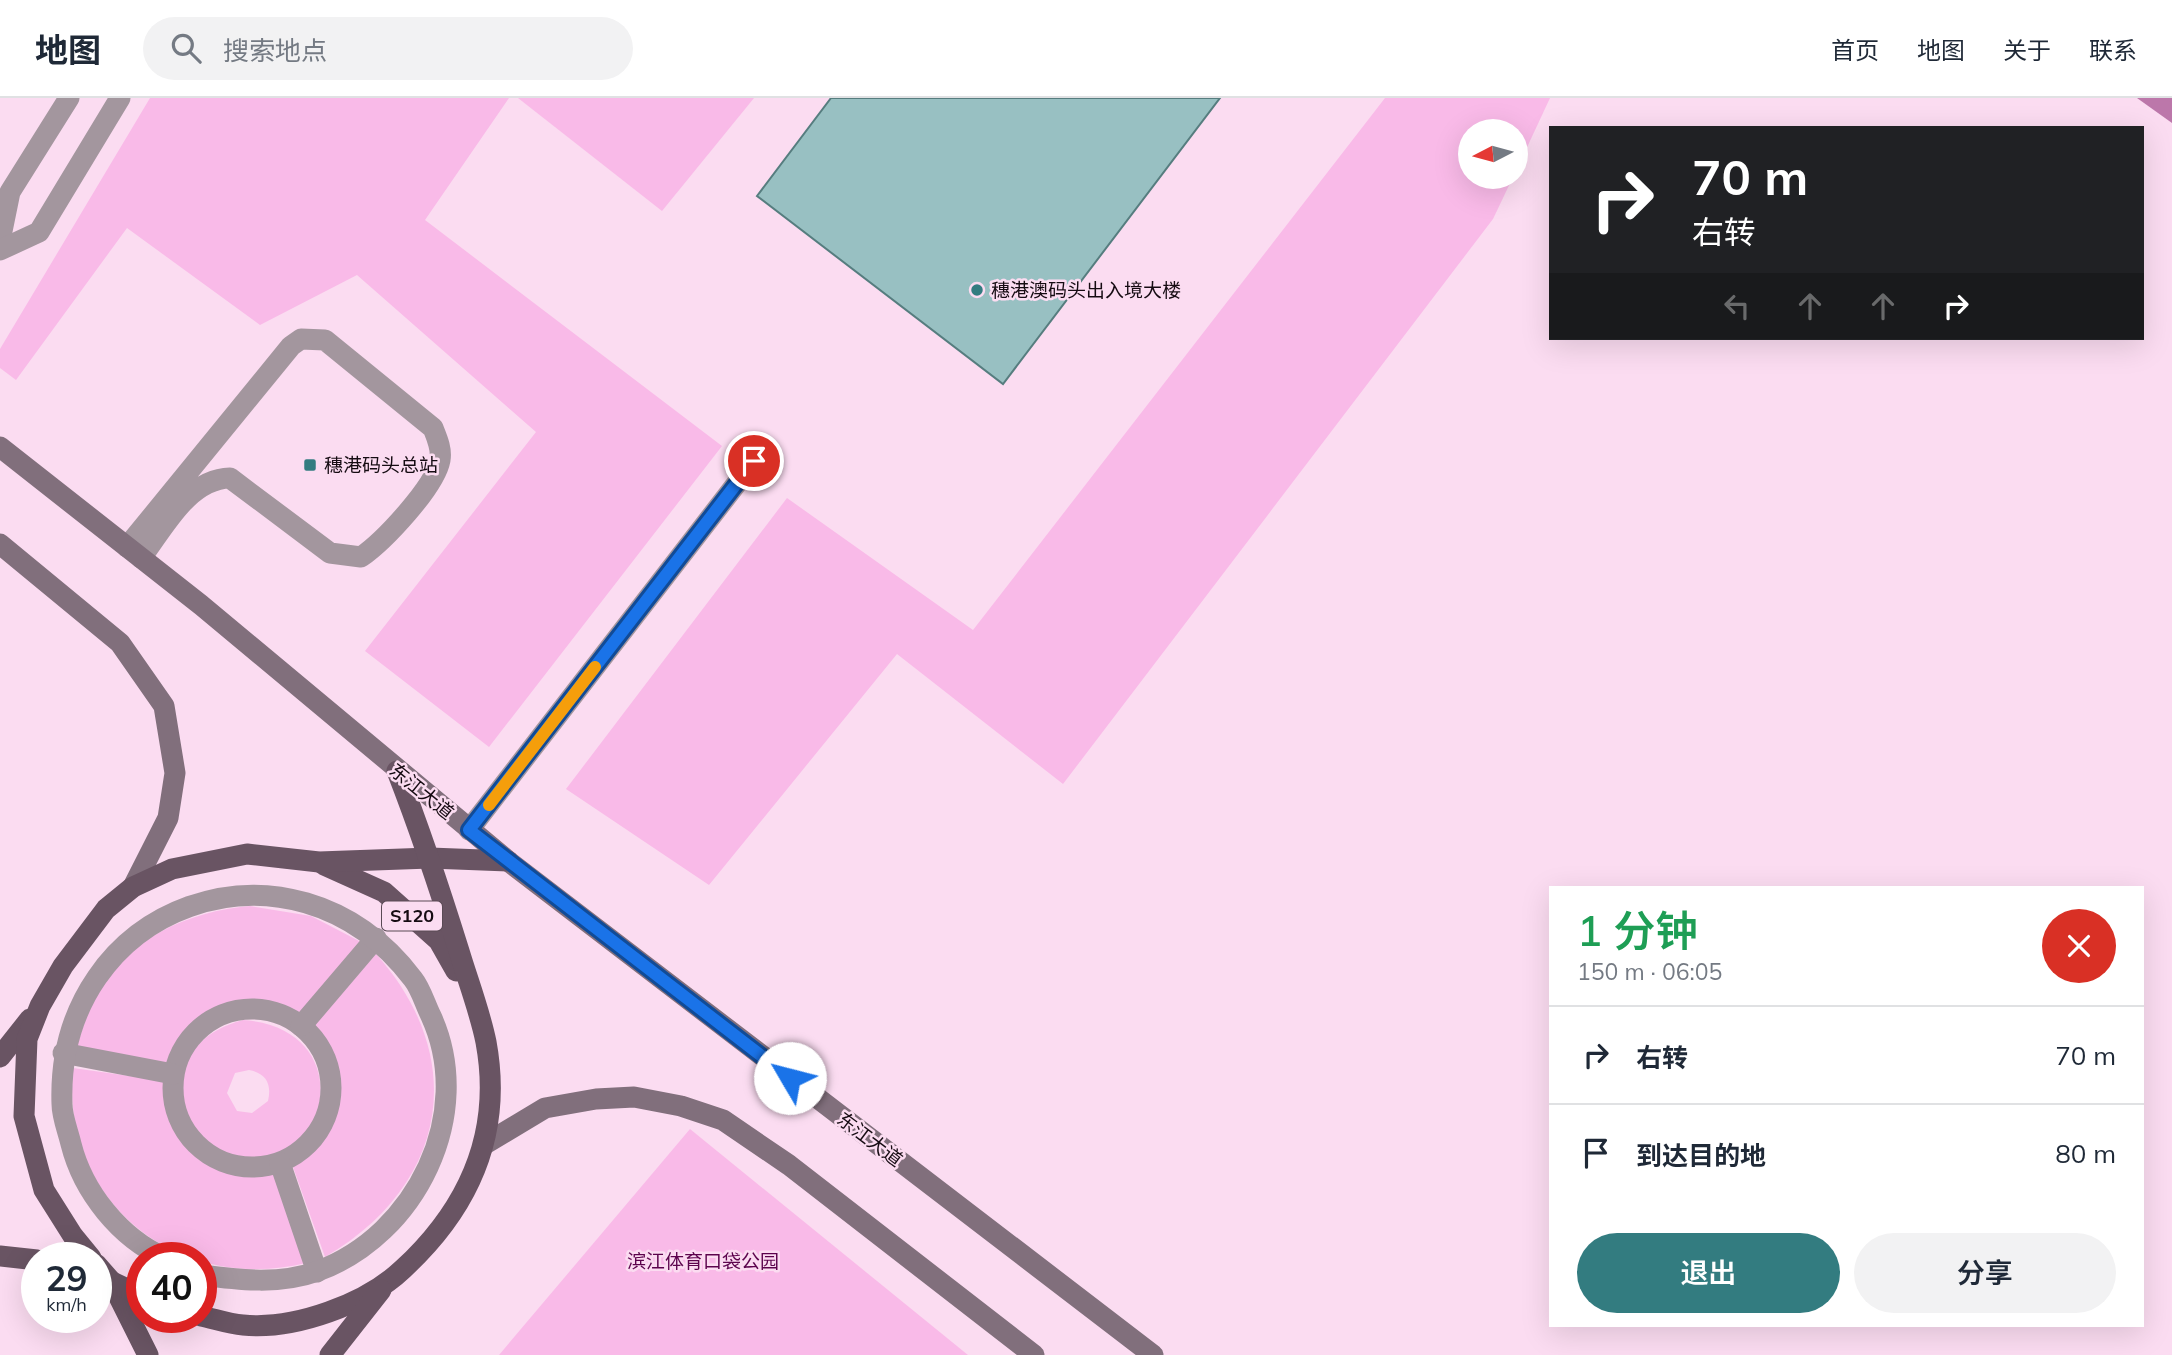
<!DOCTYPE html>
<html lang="zh">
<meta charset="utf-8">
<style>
:root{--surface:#fff;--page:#f2f2f3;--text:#1f2937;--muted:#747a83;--line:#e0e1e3;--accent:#337c80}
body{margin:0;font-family:Mulish,"Noto Sans SC",sans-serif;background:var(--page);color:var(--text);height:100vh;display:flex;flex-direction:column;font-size:26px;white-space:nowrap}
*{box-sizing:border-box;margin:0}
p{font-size:23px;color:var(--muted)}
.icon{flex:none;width:38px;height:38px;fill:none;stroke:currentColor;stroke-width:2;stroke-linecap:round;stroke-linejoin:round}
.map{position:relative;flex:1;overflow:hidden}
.sheet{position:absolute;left:1549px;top:788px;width:595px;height:441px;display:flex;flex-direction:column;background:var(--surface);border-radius:0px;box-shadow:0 7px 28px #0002}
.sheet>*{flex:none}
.guide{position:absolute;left:1549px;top:28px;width:595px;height:214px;border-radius:0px;box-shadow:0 7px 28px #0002;background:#202124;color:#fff;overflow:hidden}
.needle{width:46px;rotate:264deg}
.fabs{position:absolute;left:1458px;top:21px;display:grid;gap:14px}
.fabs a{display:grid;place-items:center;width:70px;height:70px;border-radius:50%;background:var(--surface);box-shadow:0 7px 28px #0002;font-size:35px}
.speed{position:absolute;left:21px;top:1144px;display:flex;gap:14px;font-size:35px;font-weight:700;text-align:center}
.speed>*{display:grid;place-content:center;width:91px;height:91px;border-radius:50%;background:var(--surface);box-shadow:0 7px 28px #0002;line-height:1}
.speed small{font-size:18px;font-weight:400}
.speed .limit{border:10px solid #d22;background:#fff;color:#111}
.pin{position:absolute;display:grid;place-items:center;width:60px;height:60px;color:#fff;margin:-30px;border:4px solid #fff;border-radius:50%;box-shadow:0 2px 7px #0007}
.me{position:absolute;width:77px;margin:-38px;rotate:307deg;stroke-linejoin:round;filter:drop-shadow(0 0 5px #0008)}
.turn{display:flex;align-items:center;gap:24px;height:147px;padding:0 28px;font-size:32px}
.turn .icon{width:91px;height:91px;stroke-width:2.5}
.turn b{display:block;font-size:49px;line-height:60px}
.lanes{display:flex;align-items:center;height:66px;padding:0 28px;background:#0003;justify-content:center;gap:35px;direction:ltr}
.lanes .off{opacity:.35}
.round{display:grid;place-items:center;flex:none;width:74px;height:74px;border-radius:37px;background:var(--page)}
.summary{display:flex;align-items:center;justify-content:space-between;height:119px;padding:0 28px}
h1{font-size:42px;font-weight:600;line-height:52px;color:#1e9e55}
.action{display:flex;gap:14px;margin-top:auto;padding:14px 28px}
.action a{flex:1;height:80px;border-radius:42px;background:var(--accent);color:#fff;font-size:28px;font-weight:600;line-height:80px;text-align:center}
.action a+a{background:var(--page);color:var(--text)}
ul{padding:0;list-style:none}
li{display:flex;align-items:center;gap:21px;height:98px;padding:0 28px;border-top:2px solid var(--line)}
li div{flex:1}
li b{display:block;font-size:26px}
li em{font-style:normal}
header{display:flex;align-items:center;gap:42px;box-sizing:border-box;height:98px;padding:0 35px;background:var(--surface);border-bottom:2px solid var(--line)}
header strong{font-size:33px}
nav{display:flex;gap:38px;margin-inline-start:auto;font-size:24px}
.search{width:490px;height:63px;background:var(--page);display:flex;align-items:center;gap:18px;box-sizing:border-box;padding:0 24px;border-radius:38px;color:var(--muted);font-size:26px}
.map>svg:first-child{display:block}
</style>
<header>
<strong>地图</strong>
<div class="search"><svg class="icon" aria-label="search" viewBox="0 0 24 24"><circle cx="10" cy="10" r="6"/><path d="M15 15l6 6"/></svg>搜索地点</div>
<nav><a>首页</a><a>地图</a><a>关于</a><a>联系</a></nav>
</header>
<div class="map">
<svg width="2172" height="1257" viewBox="0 0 2172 1257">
<rect width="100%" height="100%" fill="#fbdcf1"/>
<g fill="#f9bae8" fill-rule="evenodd">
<polygon points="150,0 509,0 425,122 722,348 489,649 365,553 536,334 357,177 260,227 127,130 16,282 0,270 0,251"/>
<polygon points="518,0 754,0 662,113"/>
<polygon points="1385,0 1550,0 1516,73 1516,33 1470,33 1470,79 1513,79 1493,121 1063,686 897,556 709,787 566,691 787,400 973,532"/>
<path d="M 250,808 L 311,818 L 363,845 L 300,916 C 240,889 193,906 168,967 L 76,950 C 82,933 87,915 95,899 C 125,841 189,813 250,808 Z"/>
<path d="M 376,856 C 471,962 446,1089 325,1159 L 293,1069 C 345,1031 354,979 314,928 Z"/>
<path d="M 243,922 C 364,930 331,1085 230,1059 C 213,1054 194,1038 188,1021 C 169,971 194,935 243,922 ZM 249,972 C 266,975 272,986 268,1003 L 252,1015 L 237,1013 L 227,995 L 235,975 Z"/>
<path d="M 73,970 L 165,983 C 166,1049 210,1084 275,1076 L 306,1165 C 181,1196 60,1106 73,970 Z"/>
<polygon points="690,1031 968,1257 499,1257"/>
</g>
<polygon fill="#bc77aa" points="2138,0 2172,0 2172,25 2137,0"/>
<polygon fill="#98c0c2" stroke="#567d7f" stroke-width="2" points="831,0 1220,0 1003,286 757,98"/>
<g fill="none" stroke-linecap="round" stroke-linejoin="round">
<g stroke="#a3969e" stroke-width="21">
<polyline points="0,143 10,94 69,0"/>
<polyline points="0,152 39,134 120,0"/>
<path d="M 127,449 L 291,248 L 301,241 L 325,242 L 433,330 C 437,340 442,351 440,362 C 435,389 384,443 361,459 L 330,455 L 230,380 C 188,381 164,430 141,460"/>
<polyline points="469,732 754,363"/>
</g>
<g stroke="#a3969e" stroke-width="21">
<circle cx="252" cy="990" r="79"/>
<polyline points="301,928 376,840"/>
<polyline points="63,955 173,976"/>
<polyline points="280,1065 317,1174"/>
<path d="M 165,1160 C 120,1140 83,1094 71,1046 C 68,1033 62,1019 62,1006 C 55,806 292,721 413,881 C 421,891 425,906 431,918 C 476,1016 416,1137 318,1173 C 280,1187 240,1182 201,1177"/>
</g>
<g stroke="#816f7c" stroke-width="21">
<polyline points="0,349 201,507 508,763 1153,1257"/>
<polyline points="0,446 120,545 164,608 175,675 168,720 133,789"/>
<polyline points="485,1046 545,1010 596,1001 634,999 681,1008 723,1022 789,1067 1034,1257"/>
</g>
<g stroke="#695463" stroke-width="21">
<polyline points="324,767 384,794 439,843 456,873"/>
<polyline points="0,959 30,921"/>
<polyline points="0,1158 37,1162"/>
<polyline points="91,1160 73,1138 44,1092 24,1018 27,941 40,908 63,868 106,811 133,789 172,771 247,756 319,764 430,760 508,763"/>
<polyline points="96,1166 111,1183 148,1257"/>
<polyline points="108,1182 142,1198"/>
<path d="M 201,1218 C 215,1221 229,1226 243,1227 C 295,1232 366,1206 403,1171 C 469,1110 503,1036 486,944 C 480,914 468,883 459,853 C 440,792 420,732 397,673"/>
<polyline points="330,1257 381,1192"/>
</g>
</g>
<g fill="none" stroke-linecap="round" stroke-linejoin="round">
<g stroke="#114b97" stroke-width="18">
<polyline id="route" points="754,363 469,732 790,980"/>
</g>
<use href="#route" stroke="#1a73e8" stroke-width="12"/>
<polyline stroke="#f59e0b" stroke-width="12" points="489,707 595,569"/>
</g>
<g fill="#337c80" stroke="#fbdcf1" stroke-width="2.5">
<circle cx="977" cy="192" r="7"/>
<rect x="303" y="360" width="14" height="14" rx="3.5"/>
</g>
<g text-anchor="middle" stroke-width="5" stroke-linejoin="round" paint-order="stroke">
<rect fill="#fbdcf1" stroke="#5a4a55" stroke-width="2" x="382" y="803.5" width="60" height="29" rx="5"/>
<g font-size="18" font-weight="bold" fill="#150b12">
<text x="412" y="824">S120</text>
</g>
<g font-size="19" fill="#150b12" stroke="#fbdcf1" text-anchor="start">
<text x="991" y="199">穗港澳码头出入境大楼</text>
<text x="324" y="374">穗港码头总站</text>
</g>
<g font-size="19" fill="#150b12" stroke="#fbdcf1">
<text transform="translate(422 693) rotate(39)" y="7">东江大道</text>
<text transform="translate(870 1041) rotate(37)" y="7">东江大道</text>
</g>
<g font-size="19" fill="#5c044d" stroke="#fbdcf1">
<text x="703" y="1170">滨江体育口袋公园</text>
</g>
</g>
</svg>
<div class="fabs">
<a><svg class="needle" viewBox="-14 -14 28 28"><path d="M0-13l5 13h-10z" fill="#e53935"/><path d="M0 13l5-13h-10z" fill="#747a83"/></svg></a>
</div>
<div class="speed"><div>29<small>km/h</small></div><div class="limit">40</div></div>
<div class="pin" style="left:754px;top:363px;background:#d93025"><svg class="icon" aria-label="arrive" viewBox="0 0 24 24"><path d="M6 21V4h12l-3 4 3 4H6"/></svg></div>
<svg class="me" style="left:790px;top:980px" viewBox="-20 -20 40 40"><circle r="19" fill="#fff"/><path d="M0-13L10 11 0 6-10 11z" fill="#1a73e8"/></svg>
<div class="guide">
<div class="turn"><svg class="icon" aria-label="right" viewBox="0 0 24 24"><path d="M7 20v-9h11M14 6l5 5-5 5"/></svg><div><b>70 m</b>右转</div></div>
<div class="lanes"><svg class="icon off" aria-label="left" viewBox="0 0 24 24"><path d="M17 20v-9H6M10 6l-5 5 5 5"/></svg><svg class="icon off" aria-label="ahead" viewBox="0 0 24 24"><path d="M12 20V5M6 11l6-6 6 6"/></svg><svg class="icon off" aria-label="ahead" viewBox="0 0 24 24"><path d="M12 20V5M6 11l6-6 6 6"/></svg><svg class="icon" aria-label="right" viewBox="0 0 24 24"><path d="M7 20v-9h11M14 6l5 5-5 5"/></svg></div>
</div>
<section class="sheet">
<div class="summary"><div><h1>1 分钟</h1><p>150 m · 06:05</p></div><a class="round" style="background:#d93025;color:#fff"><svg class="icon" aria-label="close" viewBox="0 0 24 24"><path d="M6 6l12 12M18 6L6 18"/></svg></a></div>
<ul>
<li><svg class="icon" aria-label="right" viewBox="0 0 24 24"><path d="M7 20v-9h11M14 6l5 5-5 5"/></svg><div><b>右转</b></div><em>70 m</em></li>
<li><svg class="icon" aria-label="arrive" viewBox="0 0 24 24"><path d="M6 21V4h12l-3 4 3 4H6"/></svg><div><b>到达目的地</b></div><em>80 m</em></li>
</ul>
<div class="action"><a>退出</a><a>分享</a></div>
</section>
</div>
